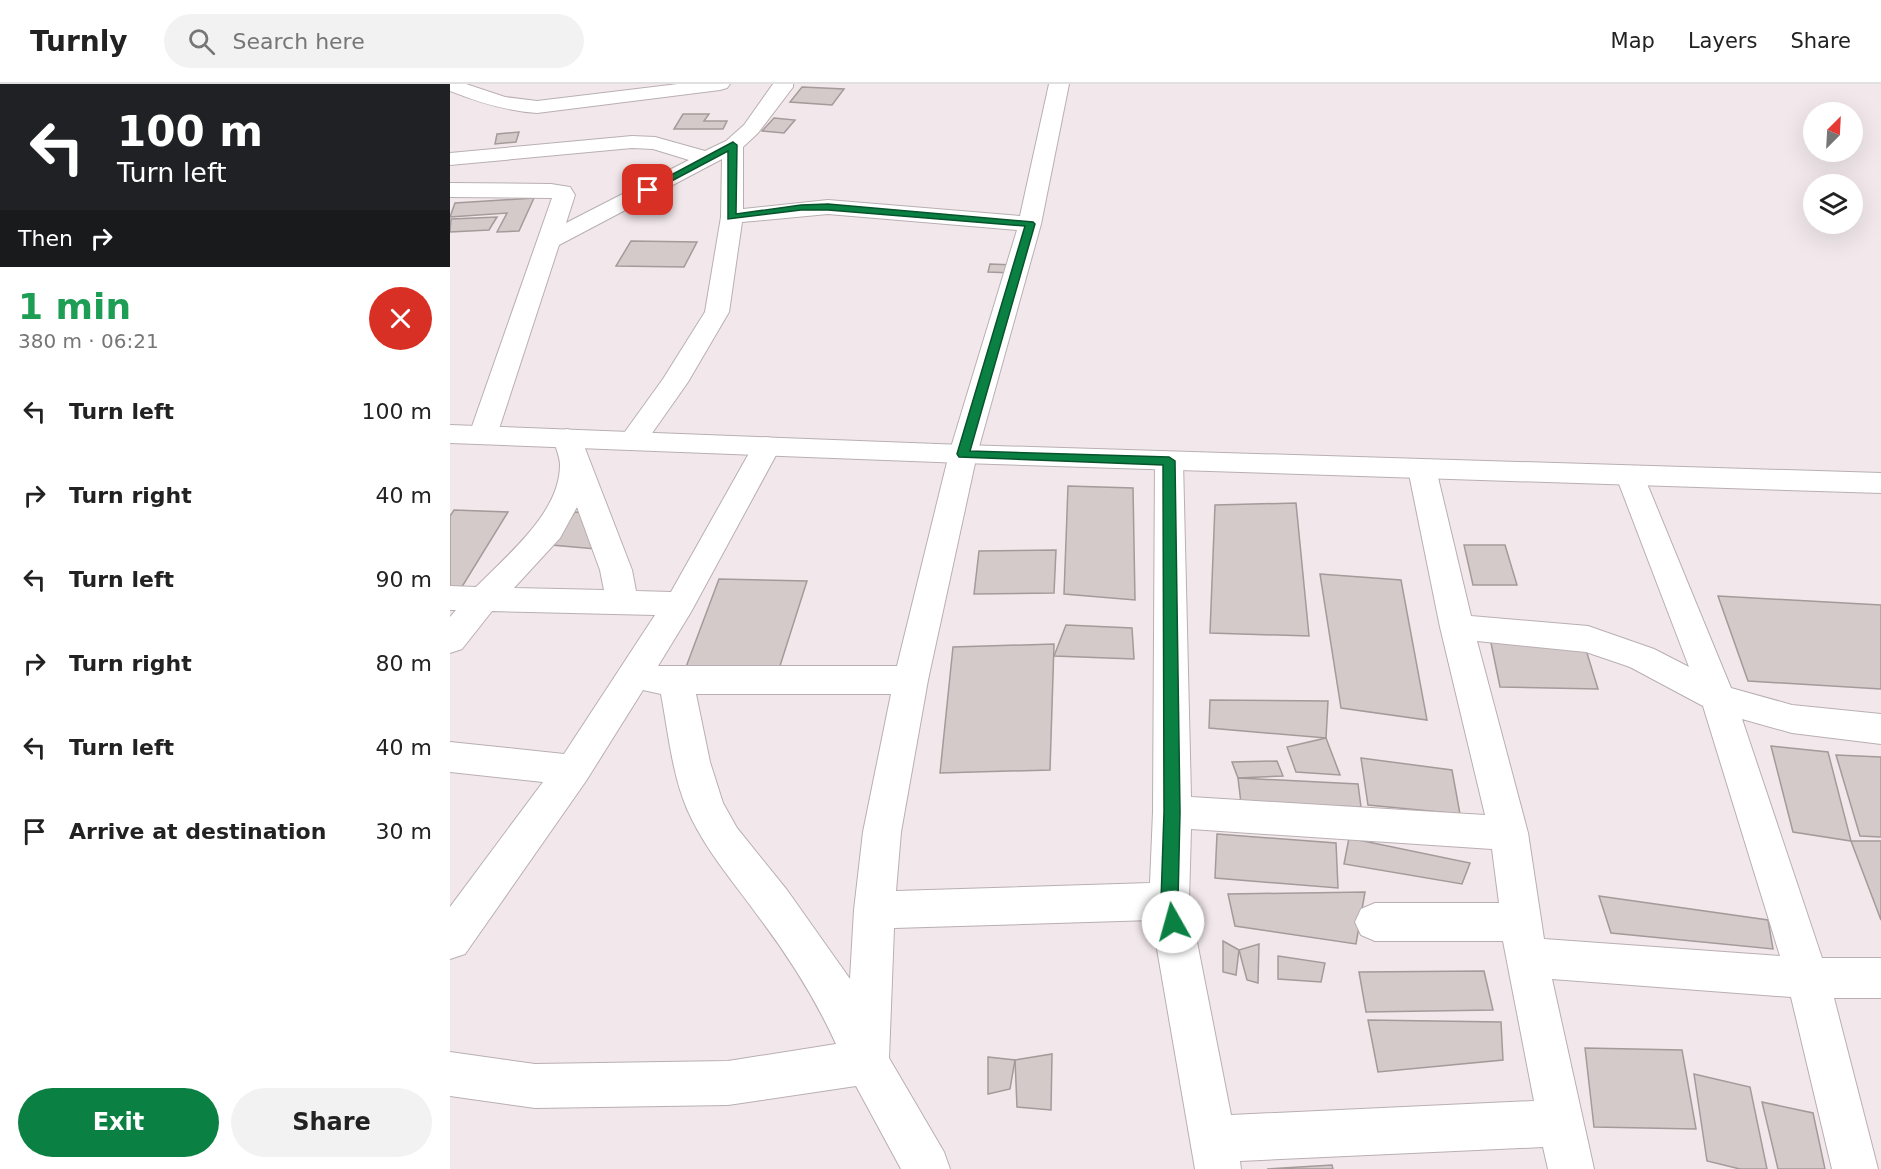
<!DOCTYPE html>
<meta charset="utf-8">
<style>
:root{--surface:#fff;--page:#f2f2f2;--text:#222;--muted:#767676;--line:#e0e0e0;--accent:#0b8043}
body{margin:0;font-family:"DejaVu Sans",sans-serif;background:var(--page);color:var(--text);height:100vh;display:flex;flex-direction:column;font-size:22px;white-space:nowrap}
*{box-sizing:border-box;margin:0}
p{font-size:20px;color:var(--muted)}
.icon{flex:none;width:33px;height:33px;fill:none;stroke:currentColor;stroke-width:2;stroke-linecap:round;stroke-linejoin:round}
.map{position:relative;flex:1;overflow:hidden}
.drawer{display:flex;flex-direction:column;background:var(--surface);width:450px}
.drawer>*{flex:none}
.hud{background:#202124;color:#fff;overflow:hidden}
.needle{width:39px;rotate:24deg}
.buttons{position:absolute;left:1353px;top:18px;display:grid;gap:12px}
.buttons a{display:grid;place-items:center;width:60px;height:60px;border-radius:50%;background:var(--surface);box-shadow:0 6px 24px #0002;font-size:30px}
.pin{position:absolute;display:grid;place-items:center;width:51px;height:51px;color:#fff;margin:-26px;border-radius:12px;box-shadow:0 3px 9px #0006}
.me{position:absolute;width:66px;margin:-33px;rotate:353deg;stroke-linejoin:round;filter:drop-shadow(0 0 4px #0008)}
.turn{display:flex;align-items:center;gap:21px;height:126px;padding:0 18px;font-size:27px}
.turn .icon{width:78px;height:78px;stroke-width:2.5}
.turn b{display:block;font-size:42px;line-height:51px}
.then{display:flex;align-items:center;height:57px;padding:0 18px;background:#0003;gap:12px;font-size:22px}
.round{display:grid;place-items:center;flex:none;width:63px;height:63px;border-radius:32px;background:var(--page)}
.head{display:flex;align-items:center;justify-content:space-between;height:102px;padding:0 18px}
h1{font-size:36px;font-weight:700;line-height:45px;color:#1e9e55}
.button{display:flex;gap:12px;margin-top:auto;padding:12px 18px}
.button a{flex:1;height:69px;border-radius:36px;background:var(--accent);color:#fff;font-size:24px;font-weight:700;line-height:69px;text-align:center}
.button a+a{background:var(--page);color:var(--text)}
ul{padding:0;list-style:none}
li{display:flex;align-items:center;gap:18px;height:84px;padding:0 18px}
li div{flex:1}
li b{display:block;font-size:22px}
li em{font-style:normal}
header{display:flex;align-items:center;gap:36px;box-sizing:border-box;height:84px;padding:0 30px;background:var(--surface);border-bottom:2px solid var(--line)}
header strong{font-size:28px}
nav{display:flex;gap:33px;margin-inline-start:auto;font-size:21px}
.search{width:420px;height:54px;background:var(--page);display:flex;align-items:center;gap:15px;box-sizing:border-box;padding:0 21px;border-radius:33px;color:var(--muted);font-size:22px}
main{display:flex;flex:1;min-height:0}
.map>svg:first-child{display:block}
</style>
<header>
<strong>Turnly</strong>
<div class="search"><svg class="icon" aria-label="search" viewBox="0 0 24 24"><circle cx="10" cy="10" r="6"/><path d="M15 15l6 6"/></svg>Search here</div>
<nav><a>Map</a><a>Layers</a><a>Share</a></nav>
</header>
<main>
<section class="drawer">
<div class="hud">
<div class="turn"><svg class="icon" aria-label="left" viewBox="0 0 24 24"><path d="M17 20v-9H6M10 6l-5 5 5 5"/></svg><div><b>100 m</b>Turn left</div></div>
<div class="then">Then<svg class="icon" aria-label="right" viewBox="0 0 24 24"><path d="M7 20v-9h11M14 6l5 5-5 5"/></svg></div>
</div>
<div class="head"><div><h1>1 min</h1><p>380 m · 06:21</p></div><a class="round" style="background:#d93025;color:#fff"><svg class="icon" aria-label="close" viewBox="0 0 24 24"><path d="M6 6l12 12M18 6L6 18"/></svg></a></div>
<ul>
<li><svg class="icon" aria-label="left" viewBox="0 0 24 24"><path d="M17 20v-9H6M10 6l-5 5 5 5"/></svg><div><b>Turn left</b></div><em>100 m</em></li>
<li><svg class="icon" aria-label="right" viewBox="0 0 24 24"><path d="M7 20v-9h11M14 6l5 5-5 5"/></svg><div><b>Turn right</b></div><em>40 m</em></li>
<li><svg class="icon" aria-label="left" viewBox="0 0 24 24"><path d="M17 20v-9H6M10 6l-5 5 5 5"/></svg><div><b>Turn left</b></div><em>90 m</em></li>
<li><svg class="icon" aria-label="right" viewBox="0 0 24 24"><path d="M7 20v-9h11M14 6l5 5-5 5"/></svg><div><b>Turn right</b></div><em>80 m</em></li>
<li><svg class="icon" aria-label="left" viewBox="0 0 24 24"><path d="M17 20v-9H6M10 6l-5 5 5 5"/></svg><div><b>Turn left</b></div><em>40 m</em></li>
<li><svg class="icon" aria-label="arrive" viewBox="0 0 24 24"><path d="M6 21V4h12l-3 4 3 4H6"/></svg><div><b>Arrive at destination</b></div><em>30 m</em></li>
</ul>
<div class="button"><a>Exit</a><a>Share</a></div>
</section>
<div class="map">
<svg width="1431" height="1085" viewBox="0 0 1431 1085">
<rect width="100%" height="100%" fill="#f2e8eb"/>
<g fill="#d4caca" stroke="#a49a9a" stroke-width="1.5">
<polygon points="352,3 394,5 382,21 340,18"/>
<polygon points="233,30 259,30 254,37 277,37 273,45 224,45"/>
<polygon points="324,34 345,36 334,49 312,47"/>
<polygon points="69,48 66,58 45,60 47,50"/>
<polygon points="84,114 69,147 47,148 57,129 0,133 5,119"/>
<polygon points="47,133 39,146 0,148 1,135"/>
<polygon points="181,157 247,158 234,183 166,182"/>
<polygon points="540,180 565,181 563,189 538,188"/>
<polygon points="618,402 683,404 685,516 614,510"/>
<polygon points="846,419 859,552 760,549 765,421"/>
<polygon points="4,426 58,428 10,506 0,506 0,432"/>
<polygon points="125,428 138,429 146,465 102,461"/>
<polygon points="1014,461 1055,461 1067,501 1023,501"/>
<polygon points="606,466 604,509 524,510 529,467"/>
<polygon points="870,490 951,496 977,636 891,624"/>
<polygon points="269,495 357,497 329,585 236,583"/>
<polygon points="1268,512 1431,521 1431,605 1298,597"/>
<polygon points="616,541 682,544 684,575 604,572"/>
<polygon points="1040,554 1133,556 1148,605 1050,603"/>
<polygon points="604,560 600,686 490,689 503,563"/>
<polygon points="760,616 878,617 876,654 759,644"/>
<polygon points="876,654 890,691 846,688 837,663"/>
<polygon points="1321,662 1378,668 1401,757 1343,748"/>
<polygon points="1386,671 1431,673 1431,753 1410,752"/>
<polygon points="911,674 1002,686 1010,730 918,721"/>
<polygon points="827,677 833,692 788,694 782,678"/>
<polygon points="788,694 908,700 911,723 791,719"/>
<polygon points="767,750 886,759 888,804 765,794"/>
<polygon points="899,754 1020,779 1012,800 894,780"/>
<polygon points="1401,757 1431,757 1431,836"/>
<polygon points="915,808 906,860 785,842 778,810"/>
<polygon points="1149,812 1318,836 1323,865 1161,849"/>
<polygon points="773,857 789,866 786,891 773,888"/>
<polygon points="809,860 808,899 797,896 789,866"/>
<polygon points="828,872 875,879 871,898 828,895"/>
<polygon points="1034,887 1043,926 916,928 909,888"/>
<polygon points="918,936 1051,938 1053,976 928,988"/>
<polygon points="1135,964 1232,966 1246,1045 1144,1043"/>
<polygon points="602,970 601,1026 567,1023 565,976"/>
<polygon points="538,973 565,976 560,1005 538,1010"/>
<polygon points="1244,990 1300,1003 1317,1085 1290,1085 1257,1077"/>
<polygon points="1312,1018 1363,1029 1375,1085 1328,1085"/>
<polygon points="882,1081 883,1085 817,1085"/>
</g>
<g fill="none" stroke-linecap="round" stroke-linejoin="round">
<g stroke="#b9afb2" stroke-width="2">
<g id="minor">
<path d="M 0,0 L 16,0 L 55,13 L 87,17 L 228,0 L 280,0 L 277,4 L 270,6 L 87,29 C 56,27 28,18 0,7 Z"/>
<path d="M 323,0 L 343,0 L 343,3 L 308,49 L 293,63 L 293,125 L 378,116 L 570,132 L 599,0 L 619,0 L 591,140 L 527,370 L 478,596 L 451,748 L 446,807 L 700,799 L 703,728 L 705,377 L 709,370 L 719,368 L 729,370 L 733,377 L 741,713 L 1035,731 L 990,543 L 958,385 L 962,378 L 972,375 L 982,378 L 986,385 L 1021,532 L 1138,542 L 1204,565 L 1239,583 L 1166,392 L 1171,385 L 1181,382 L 1191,385 L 1281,604 L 1342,621 L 1431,630 L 1431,660 L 1342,649 L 1292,635 L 1372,874 L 1431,874 L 1431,914 L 1384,914 L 1428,1085 L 1382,1085 L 1341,913 L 1102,895 L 1144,1085 L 1098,1085 L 1093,1063 L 790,1077 L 791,1085 L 745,1085 L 702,836 L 444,844 L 439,974 L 494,1068 L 500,1085 L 451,1085 L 406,1002 L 278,1021 L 85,1024 L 0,1012 L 0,968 L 85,980 L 278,977 L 386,960 C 365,914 339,873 308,832 C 283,797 255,766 237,725 C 222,690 218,647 211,610 L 193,606 L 136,697 L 15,870 L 0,875 L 0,823 L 93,698 L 0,688 L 0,658 L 114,670 L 205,531 L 42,527 L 12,565 L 0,569 L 0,533 L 6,526 L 0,526 L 0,502 L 26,503 C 57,471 110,429 110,381 C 110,373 105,362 103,354 L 107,348 L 117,345 L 127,348 L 131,354 L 182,486 L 186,507 L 221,508 L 307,355 L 317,353 L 327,355 L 331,362 L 241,528 L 208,582 L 447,582 L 499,370 L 567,146 L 378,130 L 292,138 L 279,228 L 238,298 L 193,362 L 183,365 L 173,362 L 169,356 L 213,295 L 255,228 L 271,133 L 272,75 L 109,161 L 47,351 L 43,357 L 33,360 L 23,357 L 19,351 L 102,114 L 0,113 L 0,99 L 101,100 L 120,103 L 125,111 L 116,139 L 239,76 L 203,65 L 182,64 L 0,81 L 0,69 L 182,52 L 205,53 L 255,67 L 276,57 L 294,41 ZM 127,423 L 150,486 L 154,506 L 64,504 L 110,454 ZM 1027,557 L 1136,568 L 1180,583 L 1253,622 L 1330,872 L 1094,855 L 1078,749 ZM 246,610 L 441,610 L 413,748 L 404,826 L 400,895 L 337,806 L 287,744 L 273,719 L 260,678 ZM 741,745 L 1042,765 L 1049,819 L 925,819 L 911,825 L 905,838 L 911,851 L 925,857 L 1053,857 L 1084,1017 L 781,1031 L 739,817 Z"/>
</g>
</g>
<g stroke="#b9afb2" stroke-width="2">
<polygon id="tertiary" points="0,341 513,361 1431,389 1431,409 513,379 0,359"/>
</g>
<use href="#minor" fill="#fff" fill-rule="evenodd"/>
<use href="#tertiary" fill="#fff" fill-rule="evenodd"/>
</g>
<polygon fill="#0b8043" stroke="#07532c" stroke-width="1.5" points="283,58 287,61 286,130 351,121 378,120 583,138 585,140 520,367 719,373 725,377 730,728 728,817 732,838 729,844 723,846 718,844 711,817 714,728 713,381 509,373 507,370 575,142 378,126 351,126 278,135 278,67 201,108 193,106"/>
</svg>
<div class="buttons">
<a><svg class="needle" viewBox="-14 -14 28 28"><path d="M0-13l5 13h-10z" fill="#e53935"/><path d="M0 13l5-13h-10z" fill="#767676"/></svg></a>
<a><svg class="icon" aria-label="layers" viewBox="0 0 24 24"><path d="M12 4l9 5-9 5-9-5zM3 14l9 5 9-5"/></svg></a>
</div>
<div class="pin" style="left:198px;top:106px;background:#d93025"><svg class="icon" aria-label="arrive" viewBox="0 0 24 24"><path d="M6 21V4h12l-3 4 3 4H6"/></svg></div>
<svg class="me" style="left:723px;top:838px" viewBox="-20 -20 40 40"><circle r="19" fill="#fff"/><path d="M0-13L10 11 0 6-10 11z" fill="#0b8043"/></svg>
</div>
</main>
